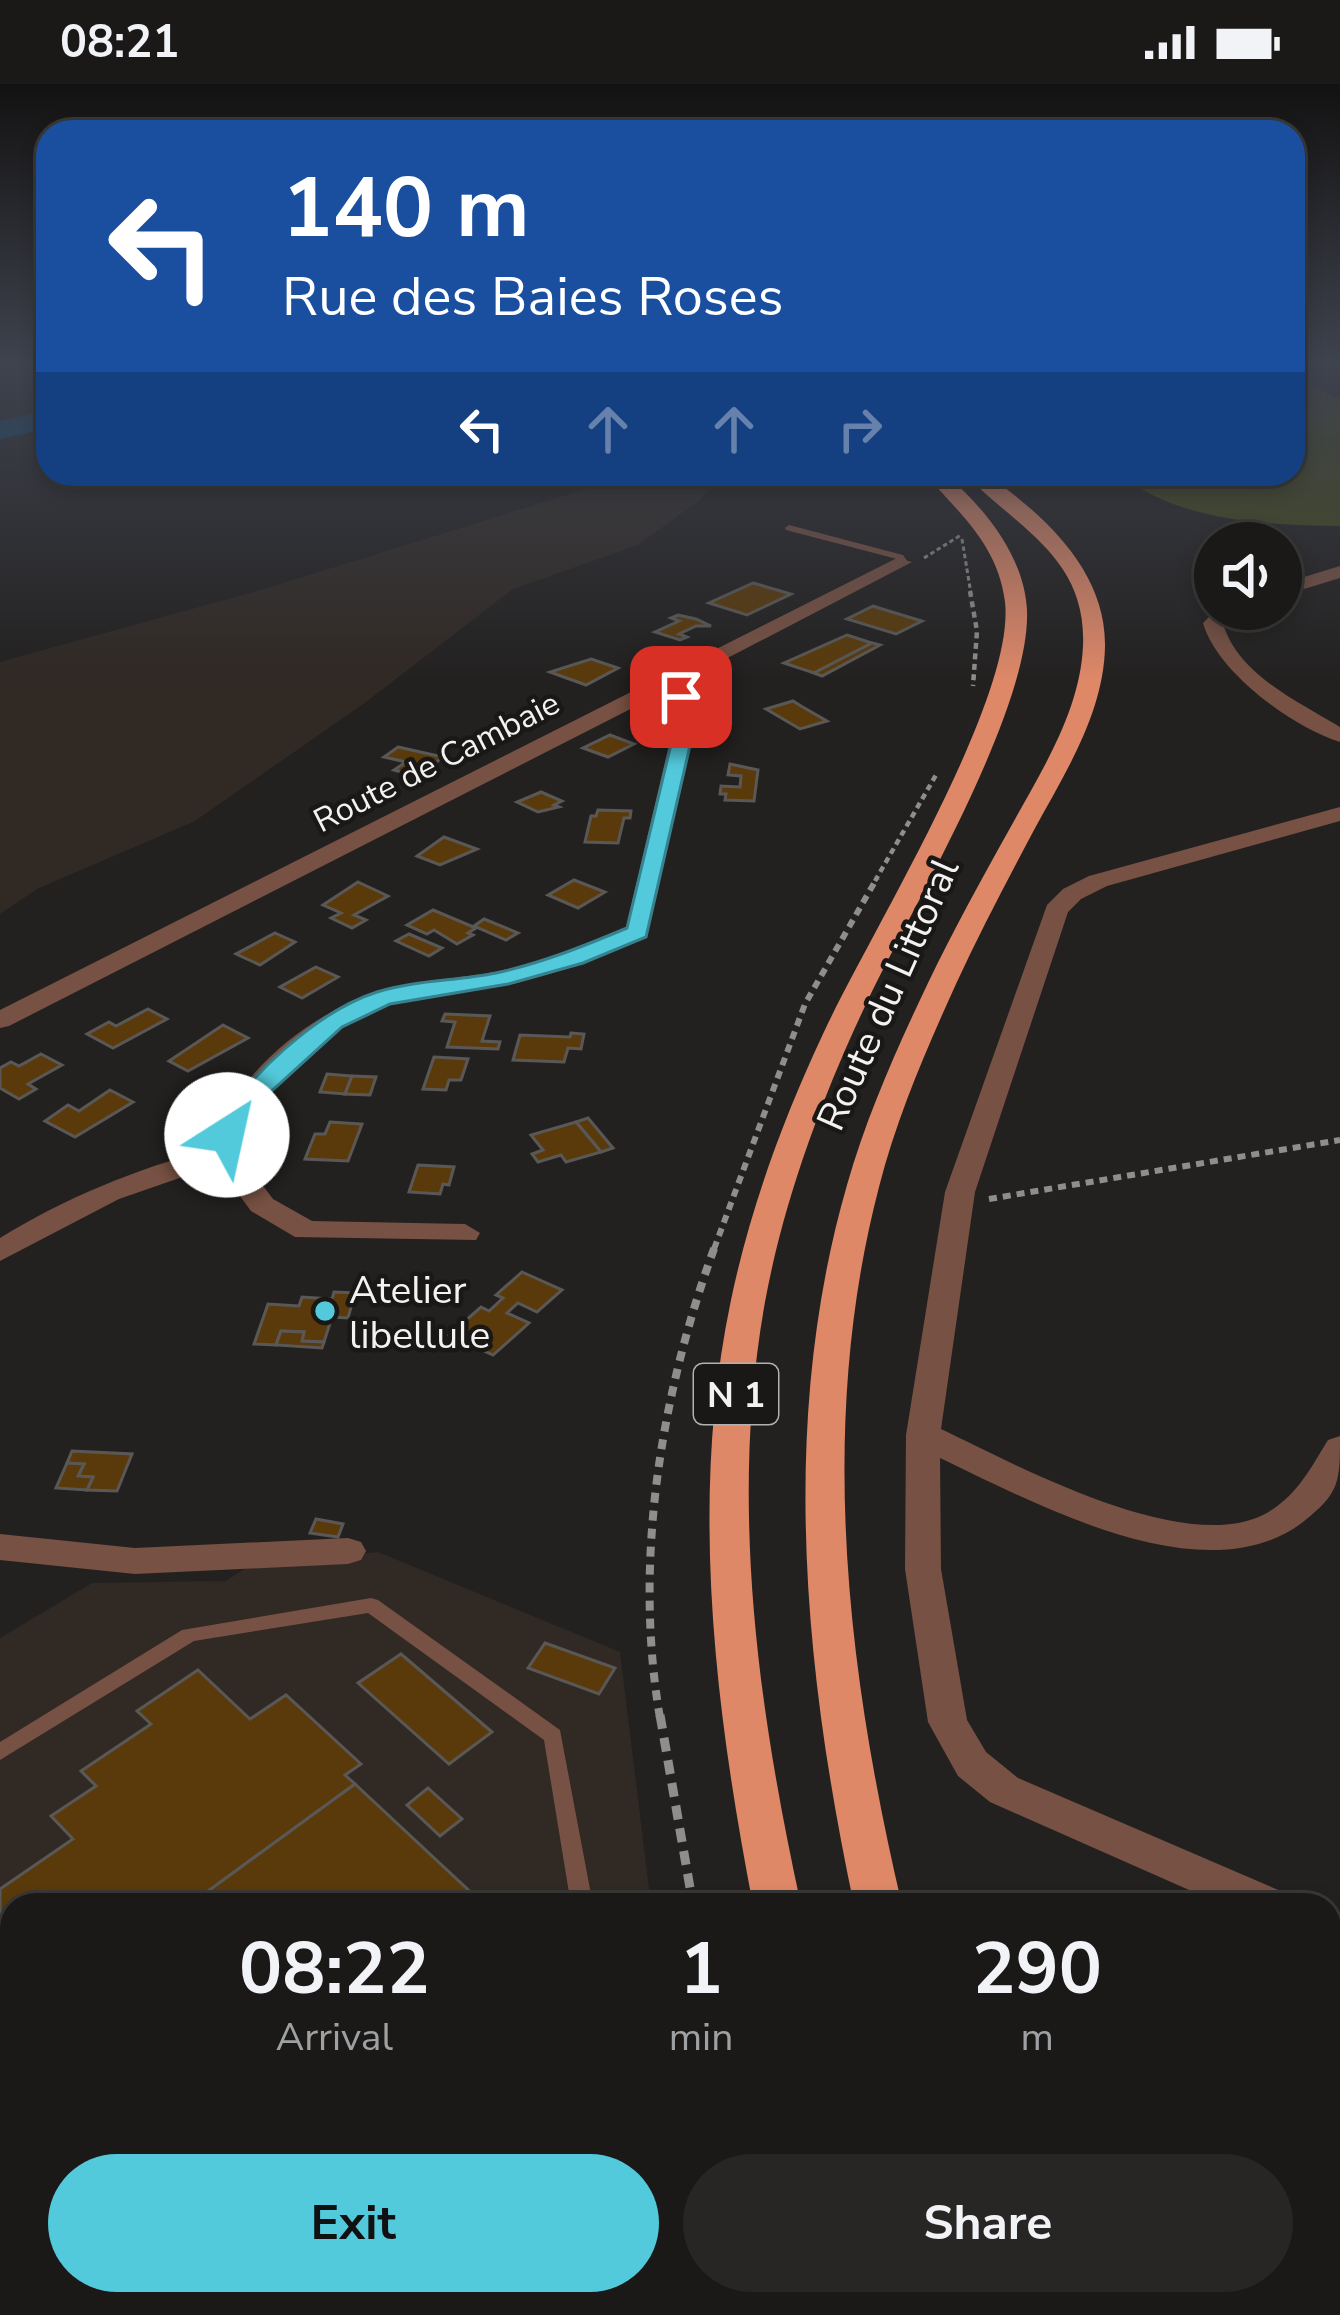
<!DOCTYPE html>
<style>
:root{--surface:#1a1918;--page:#272625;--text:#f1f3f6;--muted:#9fa0a2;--line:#383837;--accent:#53cadc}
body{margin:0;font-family:"Nunito Sans",sans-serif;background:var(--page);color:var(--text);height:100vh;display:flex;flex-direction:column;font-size:45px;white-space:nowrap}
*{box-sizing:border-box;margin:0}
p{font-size:39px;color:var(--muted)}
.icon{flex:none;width:66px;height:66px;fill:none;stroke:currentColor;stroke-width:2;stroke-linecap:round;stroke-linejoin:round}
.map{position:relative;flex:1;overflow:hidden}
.details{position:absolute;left:0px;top:1809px;width:1341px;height:423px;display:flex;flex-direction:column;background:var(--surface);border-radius:36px 36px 0 0;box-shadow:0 6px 18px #0003,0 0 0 3px var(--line)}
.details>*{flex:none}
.banner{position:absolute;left:36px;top:36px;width:1269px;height:366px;border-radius:36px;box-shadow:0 6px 18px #0003,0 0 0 3px var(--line);background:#1a4fa0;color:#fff;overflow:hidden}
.tools{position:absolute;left:1194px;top:438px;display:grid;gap:24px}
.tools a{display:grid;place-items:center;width:108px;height:108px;border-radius:50%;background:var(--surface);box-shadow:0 6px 18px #0003,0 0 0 3px var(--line);font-size:60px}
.pin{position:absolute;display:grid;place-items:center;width:102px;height:102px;color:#fff;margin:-51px;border-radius:24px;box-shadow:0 6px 18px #0006}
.me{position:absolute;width:132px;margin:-66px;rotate:35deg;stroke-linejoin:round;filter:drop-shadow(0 0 9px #0008)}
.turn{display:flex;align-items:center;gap:42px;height:252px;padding:0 48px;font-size:54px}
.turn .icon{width:156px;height:156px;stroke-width:2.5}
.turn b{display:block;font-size:84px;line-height:102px}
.lanes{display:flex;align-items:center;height:114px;padding:0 48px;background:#0003;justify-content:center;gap:60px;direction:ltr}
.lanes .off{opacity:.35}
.eta{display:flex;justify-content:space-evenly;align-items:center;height:204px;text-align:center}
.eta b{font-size:72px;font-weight:700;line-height:84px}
.cta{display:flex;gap:24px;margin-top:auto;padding:24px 48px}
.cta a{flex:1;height:138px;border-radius:72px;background:var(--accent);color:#111;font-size:48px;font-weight:700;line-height:138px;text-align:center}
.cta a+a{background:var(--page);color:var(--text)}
.status{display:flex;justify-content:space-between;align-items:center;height:84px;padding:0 60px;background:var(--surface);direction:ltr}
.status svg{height:33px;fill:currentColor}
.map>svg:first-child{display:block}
</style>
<div class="status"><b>08:21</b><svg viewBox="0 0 49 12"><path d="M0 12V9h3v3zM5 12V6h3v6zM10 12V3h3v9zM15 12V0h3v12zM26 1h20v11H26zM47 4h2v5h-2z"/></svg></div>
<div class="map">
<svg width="1340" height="2231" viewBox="0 0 1340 2231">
<rect width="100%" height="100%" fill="#232120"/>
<g fill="#302924">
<polygon points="635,390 725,390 697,418 638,461 513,505 366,618 195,737 37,805 0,830 0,578 264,505"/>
<polygon points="378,1468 620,1568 651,1821 12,1821 12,2220 727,2220 730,2231 0,2231 0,1554 92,1499 226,1497 249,1482"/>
</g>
<path fill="#444817" d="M 1293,294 L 1340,315 L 1340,442 C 1266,441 1180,438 1119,390 L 1293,390 Z"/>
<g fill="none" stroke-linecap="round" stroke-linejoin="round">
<polygon fill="#044a78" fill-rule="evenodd" points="48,326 48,344 0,355 0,337"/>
</g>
<g fill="#5a3a0b" stroke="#5a5856" stroke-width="3">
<polygon points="753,499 791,510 747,531 709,519"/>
<polygon points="873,522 879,524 922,537 896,550 847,535"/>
<polygon points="678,531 696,535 711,542 696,542 679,550 687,553 680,556 655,548 679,537 671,534"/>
<polygon points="847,551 872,559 814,589 784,579"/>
<polygon points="872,559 880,561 822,592 814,589"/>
<polygon points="591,575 618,584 586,601 550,588"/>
<polygon points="793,617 801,622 827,637 800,645 766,625"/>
<polygon points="610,651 634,660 608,673 583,664"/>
<polygon points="398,663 443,673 418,692 394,686 406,678 384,673"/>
<polygon points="730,680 758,686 754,717 725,716 726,710 720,710 721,702 740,703 741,692 728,691"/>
<polygon points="541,708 562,717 554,721 559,723 538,728 517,718"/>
<polygon points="598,726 631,727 630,734 624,734 618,759 585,758 591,732 596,732"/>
<polygon points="444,753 477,765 440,781 417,772"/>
<polygon points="574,796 605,808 578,824 548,811"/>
<polygon points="358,798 388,812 354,831 366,836 352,844 331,834 341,829 323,821"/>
<polygon points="433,826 476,844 468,849 473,851 457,860 434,846 427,850 407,841"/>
<polygon points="484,835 518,849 506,856 474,842"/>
<polygon points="275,849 295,858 260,881 236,870"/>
<polygon points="409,850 442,864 429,872 396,857"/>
<polygon points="316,883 338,893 302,914 280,903"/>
<polygon points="148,925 167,935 113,964 87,950 109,938 116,942"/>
<polygon points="445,930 490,932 482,957 500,958 498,965 447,963 455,938 442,937"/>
<polygon points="223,941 248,954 188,987 169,977"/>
<polygon points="571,949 584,950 581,965 568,964 564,978 513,976 520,951 570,953"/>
<polygon points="41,970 62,981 28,1000 36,1005 19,1015 0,1004 0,984 11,978 19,982"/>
<polygon points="434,973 468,975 461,996 449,996 446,1006 423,1005"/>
<polygon points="327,990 352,992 345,1010 320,1008"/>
<polygon points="352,992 376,993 370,1011 345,1010"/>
<polygon points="110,1006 133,1018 75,1053 45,1037 68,1021 79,1027"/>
<polygon points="588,1034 613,1064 601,1068 576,1038"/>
<polygon points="330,1038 362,1040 348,1077 305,1075 315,1050 325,1050"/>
<polygon points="576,1038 601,1068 566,1078 561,1071 538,1078 532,1070 543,1066 531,1051"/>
<polygon points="418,1081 454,1083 449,1101 443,1100 440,1110 409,1108"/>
<polygon points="522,1188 562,1206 537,1228 518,1219 507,1229 529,1239 493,1271 449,1251 481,1223 489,1227 503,1214 496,1211"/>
<polygon points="334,1208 355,1209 348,1234 332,1233 324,1258 302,1257 304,1248 281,1247 276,1261 254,1260 268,1220 299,1222 302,1213 332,1215"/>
<polygon points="281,1247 304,1248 302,1257 324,1258 322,1264 276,1261"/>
<polygon points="72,1367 132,1370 117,1407 87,1406 93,1393 78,1392 84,1380 67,1379"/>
<polygon points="67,1379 84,1380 78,1392 93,1393 87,1406 56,1404"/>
<polygon points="316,1435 343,1440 338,1453 310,1449"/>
<polygon points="545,1559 615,1584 599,1610 528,1584"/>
<polygon points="401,1570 492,1648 449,1680 358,1599"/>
<polygon points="198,1586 250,1635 286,1611 361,1680 345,1691 355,1700 189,1821 12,1821 12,1950 0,1959 0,1805 73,1755 51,1732 96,1702 81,1687 151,1640 137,1627"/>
<polygon points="355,1700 478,1815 471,1821 189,1821"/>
<polygon points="428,1704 462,1735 440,1752 407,1721"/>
<polygon points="12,1950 12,2220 94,2220 81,2231 0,2231 0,1959"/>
<polygon points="264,2220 375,2220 363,2231 273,2231"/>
<polygon points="375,2220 420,2220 408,2231 363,2231"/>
</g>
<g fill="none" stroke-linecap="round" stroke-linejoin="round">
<g stroke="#8f8e8d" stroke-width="3" stroke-dasharray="4.5 3" stroke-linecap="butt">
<polyline points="962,455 971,510"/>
<polyline points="924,474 961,451"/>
</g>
<g stroke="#8f8e8d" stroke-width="4.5" stroke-dasharray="6 4.5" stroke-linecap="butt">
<polyline points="970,507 977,547 973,602"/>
<polyline points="875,797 936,691"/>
</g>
<g stroke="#8f8e8d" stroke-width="6" stroke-dasharray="8 6" stroke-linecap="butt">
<polyline points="989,1115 1340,1056"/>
<polyline points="714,1165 805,920 877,794"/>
</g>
<path stroke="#8f8e8d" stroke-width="8" stroke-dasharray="10 8" stroke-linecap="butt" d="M 660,1634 C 633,1478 661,1309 715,1162"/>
<g stroke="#8f8e8d" stroke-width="9" stroke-dasharray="14 9" stroke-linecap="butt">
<polyline points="660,1631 693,1821"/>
<polyline points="778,2220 780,2231"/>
</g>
<g fill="#775143" fill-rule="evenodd">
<polygon points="789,441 903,471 908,478 900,480 897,475 786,446 785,444"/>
<polygon points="371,1514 378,1516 560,1646 593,1821 571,1821 544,1656 368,1529 194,1557 0,1676 0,1658 182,1546"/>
<polygon points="147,2220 180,2220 173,2231 140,2231"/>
<polygon points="682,2220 708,2220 711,2231 685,2231"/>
</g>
<g fill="#775143" fill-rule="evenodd">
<path d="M 897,474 L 912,478 L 672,603 L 688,609 L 698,631 L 647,853 C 604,871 562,888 517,899 C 478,908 437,907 399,918 C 330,937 258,1000 239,1070 L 273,1115 L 312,1137 L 465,1140 L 480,1149 L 476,1156 L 295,1153 L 251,1127 L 217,1081 L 119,1115 L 0,1177 L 0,1154 C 67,1113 136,1085 211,1065 C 233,988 317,922 392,904 C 432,894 473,894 512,884 C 551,874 589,859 626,844 L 676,631 L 672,617 L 656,612 L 9,942 L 0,944 L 0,926 Z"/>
<polygon points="1340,482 1340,494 1281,512 1281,500"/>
<path d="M 1217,525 L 1238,525 L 1223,540 C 1239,591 1297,617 1340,643 L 1340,658 C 1292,643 1217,588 1203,539 Z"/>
<path d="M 1340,723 L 1340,737 L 1107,802 L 1081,815 L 1068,828 L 975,1108 L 941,1345 C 1017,1381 1181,1471 1263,1431 C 1296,1414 1310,1385 1328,1356 L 1340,1352 C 1340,1398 1340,1409 1303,1438 C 1205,1513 1035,1419 940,1374 L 941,1485 L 967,1636 L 986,1668 L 1018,1694 L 1283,1808 L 1289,1821 L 1223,1821 L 990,1718 L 958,1692 L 928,1638 L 905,1485 L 906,1351 L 945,1108 L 1047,821 L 1063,805 L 1089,792 Z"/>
<polygon points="0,1450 135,1464 348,1454 361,1458 366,1467 361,1476 348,1480 135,1490 0,1476"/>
<polygon points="1329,1829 1340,1833 1340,1872 1329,1868"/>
</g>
<g fill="#de8868" fill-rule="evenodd">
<path d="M 925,390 L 945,390 C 985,424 1024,472 1027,526 C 1031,626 912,823 867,918 C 822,1013 784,1115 765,1218 C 729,1418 758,1624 801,1821 L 753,1821 C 715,1624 689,1415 731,1216 C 750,1125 783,1035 823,950 C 868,852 1016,616 1005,518 C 998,461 960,430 925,390 Z"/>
<path d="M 965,390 L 986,390 C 1043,430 1106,486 1105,562 C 1104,629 1065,689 1034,746 C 1007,797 980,848 956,900 C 926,966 897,1033 879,1103 C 817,1340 847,1587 902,1821 L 854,1821 C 804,1585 779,1336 847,1101 C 867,1031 897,964 928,899 C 953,847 981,796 1009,746 C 1040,689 1080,629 1083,562 C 1087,473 1017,444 965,390 Z"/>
<polygon points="855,2220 911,2220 915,2231 859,2231"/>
<polygon points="971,2220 1027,2220 1032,2231 976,2231"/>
</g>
</g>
<linearGradient id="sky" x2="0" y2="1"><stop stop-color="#131212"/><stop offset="0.47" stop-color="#3f434e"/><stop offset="1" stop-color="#3f434e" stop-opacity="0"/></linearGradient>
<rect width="1340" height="596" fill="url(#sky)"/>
<path fill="#53cadc" stroke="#36838f" stroke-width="3" d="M 681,608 L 687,609 L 697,631 L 646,853 L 583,879 L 508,900 L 390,920 L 342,943 L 253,1024 L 236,1056 L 218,1056 L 214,1051 C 242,996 317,927 377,908 C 415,896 457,897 496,889 C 542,879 584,862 627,844 L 678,631 L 671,613 Z"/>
<circle fill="#53cadc" stroke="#1a1816" stroke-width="4.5" cx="325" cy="1227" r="12"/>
<g text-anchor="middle" stroke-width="9" stroke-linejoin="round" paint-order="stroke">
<g font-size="33" fill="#f3f2f1" stroke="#1a1816">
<text transform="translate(436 677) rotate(-27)" y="12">Route de Cambaie</text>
</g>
<rect fill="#1a1816" stroke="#b2b1af" stroke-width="3" x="694" y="1280" width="84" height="60" rx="9"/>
<g font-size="36" font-weight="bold" fill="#f3f2f1">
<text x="736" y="1323">N 1</text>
</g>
<g font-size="39" fill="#f3f2f1" stroke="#1a1816">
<text transform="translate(887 910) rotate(-66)" y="14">Route du Littoral</text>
</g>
<g font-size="39" fill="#f3f2f1" stroke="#1a1816" text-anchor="start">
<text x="349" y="1219">Atelier<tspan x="349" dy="45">libellule</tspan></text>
</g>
</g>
</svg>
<div class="tools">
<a><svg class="icon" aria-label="sound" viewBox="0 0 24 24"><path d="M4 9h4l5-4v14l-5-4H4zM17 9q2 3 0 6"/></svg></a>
</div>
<div class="pin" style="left:681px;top:613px;background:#d93025"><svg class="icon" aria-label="arrive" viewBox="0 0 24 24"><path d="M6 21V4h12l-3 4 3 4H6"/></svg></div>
<svg class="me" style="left:227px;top:1051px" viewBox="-20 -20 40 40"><circle r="19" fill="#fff"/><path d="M0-13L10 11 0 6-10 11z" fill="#53cadc"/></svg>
<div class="banner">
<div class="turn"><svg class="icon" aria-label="left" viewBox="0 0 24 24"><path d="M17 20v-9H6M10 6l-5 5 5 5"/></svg><div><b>140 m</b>Rue des Baies Roses</div></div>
<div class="lanes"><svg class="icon" aria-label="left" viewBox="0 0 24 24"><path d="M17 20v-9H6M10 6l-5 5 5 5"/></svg><svg class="icon off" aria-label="ahead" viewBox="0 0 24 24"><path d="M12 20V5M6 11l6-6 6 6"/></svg><svg class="icon off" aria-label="ahead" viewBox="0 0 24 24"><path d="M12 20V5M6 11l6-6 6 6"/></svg><svg class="icon off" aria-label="right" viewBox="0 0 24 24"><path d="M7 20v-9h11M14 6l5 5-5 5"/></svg></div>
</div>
<section class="details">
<div class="eta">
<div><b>08:22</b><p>Arrival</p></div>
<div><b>1</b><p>min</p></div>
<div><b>290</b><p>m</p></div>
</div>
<div class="cta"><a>Exit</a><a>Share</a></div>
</section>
</div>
